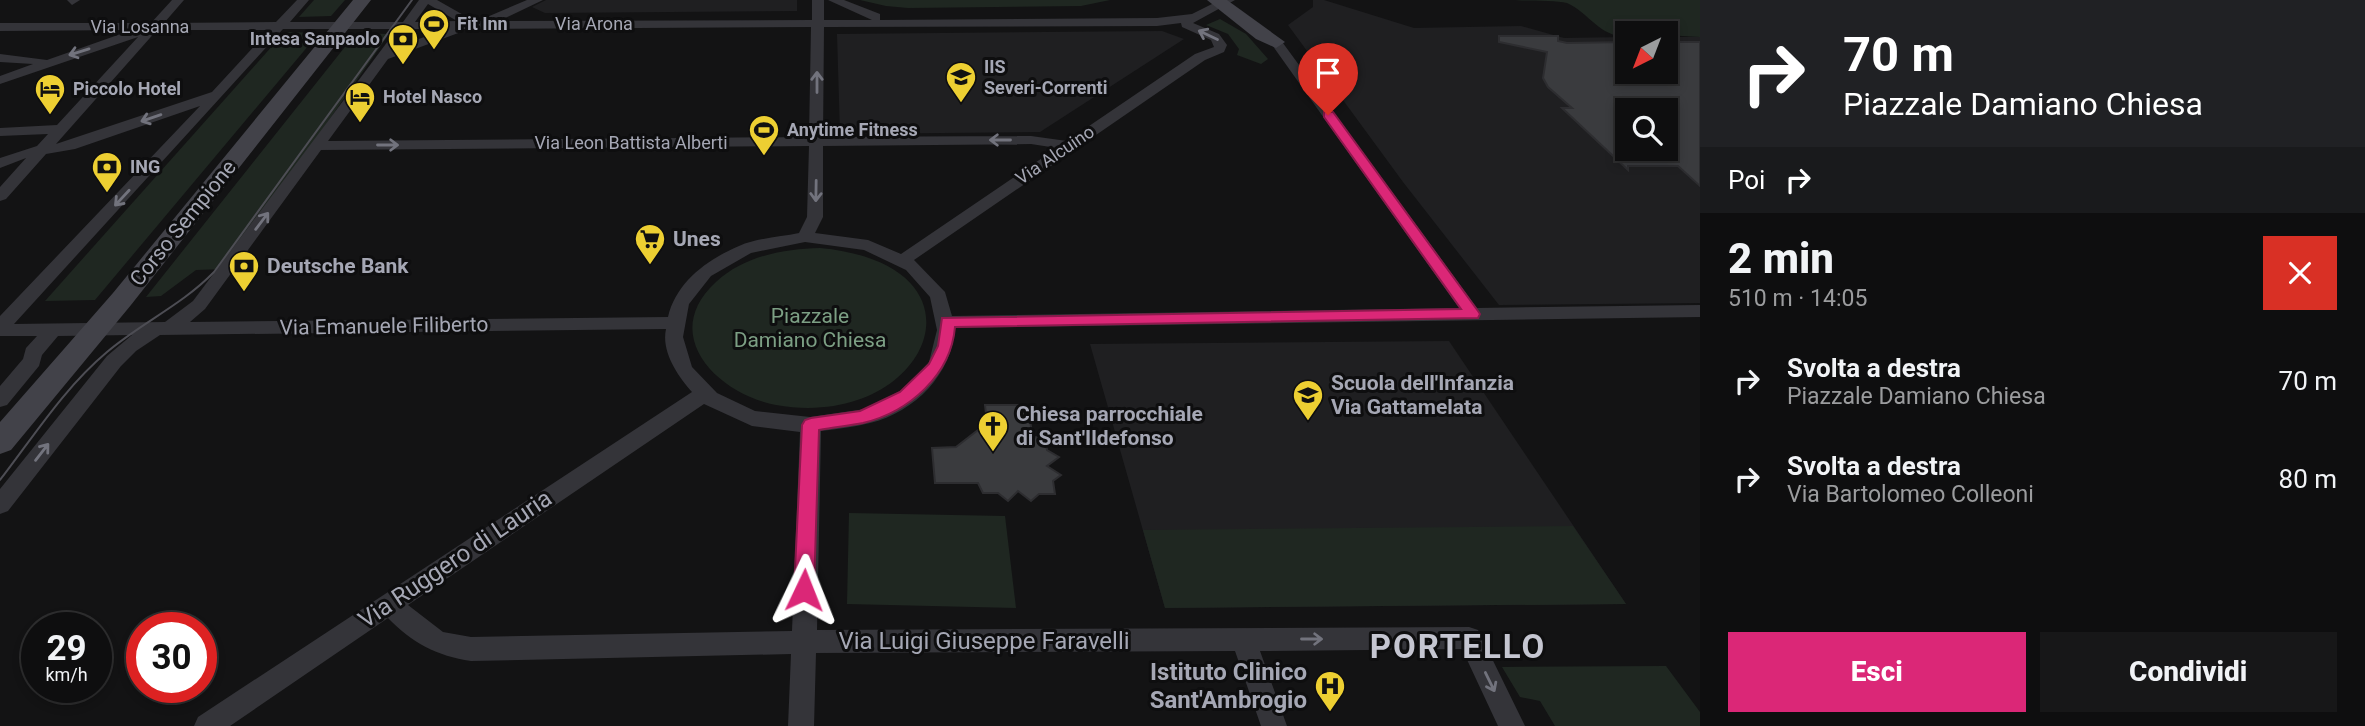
<!DOCTYPE html>
<html lang="it">
<meta charset="utf-8">
<style>
:root{--surface:#0e0e0f;--page:#171718;--text:#f1f3f6;--muted:#9b9c9e;--line:#2e2e2f;--accent:#db2777}
body{margin:0;font-family:Roboto,sans-serif;background:var(--page);color:var(--text);height:100vh;display:flex;flex-direction:column;font-size:26px;white-space:nowrap}
*{box-sizing:border-box;margin:0}
p{font-size:23px;color:var(--muted)}
.icon{flex:none;width:38px;height:38px;fill:none;stroke:currentColor;stroke-width:2;stroke-linecap:round;stroke-linejoin:round}
.map{position:relative;flex:1;overflow:hidden}
.details{display:flex;flex-direction:column;background:var(--surface);width:665px}
.details>*{flex:none}
.hud{background:#202124;color:#fff;overflow:hidden}
.needle{width:46px;rotate:222deg}
.tools{position:absolute;left:1615px;top:21px;display:grid;gap:14px}
.tools a{display:grid;place-items:center;width:63px;height:63px;border-radius:0px;background:var(--surface);box-shadow:0 4px 10px #0003,0 0 0 2px var(--line);font-size:35px}
.speed{position:absolute;left:21px;top:612px;display:flex;gap:14px;font-size:35px;font-weight:700;text-align:center}
.speed>*{display:grid;place-content:center;width:91px;height:91px;border-radius:50%;background:var(--surface);box-shadow:0 4px 10px #0003,0 0 0 2px var(--line);line-height:1}
.speed small{font-size:18px;font-weight:400}
.speed .limit{border:10px solid #d22;background:#fff;color:#111}
.pin{position:absolute;display:grid;place-items:center;width:60px;height:60px;color:#fff;margin:-72px -30px;border-radius:50% 50% 50% 0;rotate:-45deg;box-shadow:0 0 7px #0007}
.pin .icon{rotate:45deg}
.me{position:absolute;width:77px;margin:-38px;rotate:2deg;stroke-linejoin:round;filter:drop-shadow(0 0 5px #0008)}
.turn{display:flex;align-items:center;gap:24px;height:147px;padding:0 28px;font-size:32px}
.turn .icon{width:91px;height:91px;stroke-width:2.5}
.turn b{display:block;font-size:49px;line-height:60px}
.then{display:flex;align-items:center;height:66px;padding:0 28px;background:#0003;gap:14px;font-size:26px}
.round{display:grid;place-items:center;flex:none;width:74px;height:74px;border-radius:0px;background:var(--page)}
.headline{display:flex;align-items:center;justify-content:space-between;height:119px;padding:0 28px}
h1{font-size:42px;font-weight:800;line-height:52px}
.primary-button{display:flex;gap:14px;margin-top:auto;padding:14px 28px}
.primary-button a{flex:1;height:80px;border-radius:0px;background:var(--accent);color:#fff;font-size:28px;font-weight:800;line-height:80px;text-align:center}
.primary-button a+a{background:var(--page);color:var(--text)}
ul{padding:0;list-style:none}
li{display:flex;align-items:center;gap:21px;height:98px;padding:0 28px}
li div{flex:1}
li b{display:block;font-size:26px}
li em{font-style:normal}
main{display:flex;flex:1;min-height:0}
.map>svg:first-child{display:block}
</style>
<main>
<div class="map">
<svg width="1700" height="726" viewBox="0 0 1700 726">
<rect width="100%" height="100%" fill="#131314"/>
<g fill="#1f1f21" fill-rule="evenodd">
<polygon points="546,0 797,0 797,11 545,13 532,7"/>
<path d="M 1313,0 L 1324,0 L 1414,28 L 1521,26 L 1564,38 L 1627,37 L 1628,72 L 1666,72 L 1666,37 L 1700,37 L 1700,303 L 1499,305 L 1403,182 L 1288,25 L 1313,7 ZM 1628,110 L 1666,110 L 1666,149 L 1628,149 Z"/>
<polygon points="1162,31 1184,39 1040,132 840,134 837,34"/>
<polygon points="1449,341 1626,604 1165,608 1090,344"/>
</g>
<g fill="#1f2721">
<polygon points="314,0 345,0 331,16 299,17"/>
<polygon points="860,0 1110,0 1081,6 908,8 886,6"/>
<path d="M 1512,0 L 1700,0 L 1700,37 L 1628,33 L 1627,37 C 1600,37 1589,13 1567,3 C 1555,0 1525,1 1512,0 Z"/>
<polygon points="1220,19 1246,34 1268,59 1261,64 1237,55 1239,49 1228,34 1206,25"/>
<polygon points="288,32 319,33 95,300 45,301 282,35"/>
<polygon points="356,33 389,34 225,269 196,270 161,296 146,297"/>
<path d="M 820,248 C 1001,265 927,432 776,405 C 718,394 658,335 716,282 C 744,256 783,249 820,248 Z"/>
<polygon points="849,513 1005,516 1016,608 847,604"/>
<polygon points="1573,526 1626,604 1165,608 1143,530"/>
<polygon points="1666,666 1700,712 1700,726 1555,726 1540,701 1520,697 1502,667"/>
</g>
<g fill="#3a3b3e" stroke="#2d2d30" stroke-width="2" fill-rule="evenodd">
<path d="M 1499,36 L 1558,36 L 1558,41 L 1567,43 L 1628,42 L 1628,72 L 1666,72 L 1666,42 L 1700,42 L 1700,186 L 1678,166 L 1628,166 L 1628,170 L 1562,108 L 1572,108 L 1548,87 L 1543,78 L 1547,52 L 1499,42 ZM 1628,110 L 1666,110 L 1666,149 L 1628,149 Z"/>
<polygon points="985,405 1027,405 1033,437 1045,438 1047,450 1059,457 1047,466 1061,475 1053,481 1055,494 1039,494 1031,501 1018,491 1008,501 998,493 983,493 978,483 935,483 932,448 956,447 987,423"/>
</g>
<g fill="none" stroke-linecap="round" stroke-linejoin="round">
<g fill="#343439" fill-rule="evenodd">
<polygon points="67,0 80,0 72,5"/>
<path d="M 172,0 L 184,0 L 164,23 L 276,22 L 297,0 L 309,0 L 290,22 L 403,22 L 419,0 L 437,0 L 474,21 L 486,21 L 487,17 L 527,0 L 543,0 L 499,21 L 812,20 L 812,0 L 824,0 L 824,20 L 872,20 L 828,0 L 844,0 L 880,14 L 880,20 L 1157,18 L 1192,14 L 1220,0 L 1235,0 L 1193,23 L 1219,34 L 1227,45 L 1224,52 L 1205,60 L 914,260 L 945,292 L 952,316 L 1459,308 L 1270,42 L 1276,38 L 1280,39 L 1477,308 L 1700,305 L 1700,317 L 955,328 C 952,374 915,412 870,423 C 854,427 837,429 821,431 L 817,630 L 1469,627 L 1478,630 L 1525,726 L 1498,726 L 1462,649 L 1260,651 L 1287,726 L 1261,726 L 1235,651 L 816,653 L 814,726 L 788,726 L 791,654 L 471,661 C 437,656 412,643 388,618 L 230,726 L 194,726 L 198,717 L 692,392 C 678,376 661,352 666,329 L 160,335 L 136,351 L 121,366 L 8,511 L 0,514 L 0,489 L 107,356 L 132,335 L 58,336 L 42,355 L 39,366 L 7,405 L 0,407 L 0,386 L 23,359 L 26,348 L 37,336 L 0,336 L 0,316 L 200,106 L 75,149 L 46,154 L 6,199 L 0,201 L 0,187 L 26,158 L 0,168 L 0,158 L 37,146 L 48,134 L 0,136 L 0,128 L 57,125 L 138,37 L 0,84 L 0,76 L 33,64 L 0,62 L 0,54 L 47,60 L 132,30 L 0,31 L 0,23 L 151,23 ZM 428,4 L 457,21 L 415,22 ZM 1181,23 L 1182,27 L 1211,40 L 1214,47 L 1195,54 L 1067,141 L 1031,136 L 823,137 L 824,27 L 1157,26 ZM 811,27 L 809,137 L 328,141 L 388,59 L 461,32 L 463,29 ZM 283,29 L 397,29 L 193,301 L 165,322 L 14,324 ZM 410,29 L 446,29 L 397,47 ZM 157,30 L 269,30 L 212,92 L 56,144 ZM 1031,144 L 1057,148 L 901,254 L 868,240 L 815,233 L 823,217 L 823,146 ZM 809,146 L 807,217 L 799,233 C 780,237 757,238 739,246 C 708,259 676,282 668,317 L 190,322 L 205,309 L 321,150 ZM 805,242 L 864,250 L 906,270 L 930,297 L 937,330 L 929,362 L 904,389 L 865,409 L 810,417 L 755,411 L 717,393 L 692,367 L 683,337 L 689,304 L 711,276 L 751,253 ZM 704,404 L 752,426 L 800,432 L 792,631 L 471,637 L 443,632 L 408,605 Z"/>
</g>
<g fill="#424249" fill-rule="evenodd">
<polygon points="353,0 371,0 131,305 11,450 0,454 0,422 113,293"/>
<polygon points="1207,0 1227,0 1285,42 1276,48 1256,39"/>
</g>
<path stroke="#4d4d54" stroke-width="2" d="M 0,480 C 34,436 64,388 107,352 C 141,323 182,305 214,272 L 412,0"/>
</g>
<defs><path id="oneway-shaft" d="M-6 0H5M1.5-3L5.5 0L1.5 3" fill="none" stroke-width="1.6" stroke-linecap="round" stroke-linejoin="round" transform="scale(1.75)"/></defs>
<g stroke="#72737d">
<use href="#oneway-shaft" transform="translate(1208 35) rotate(-155)"/>
<use href="#oneway-shaft" transform="translate(79 52) rotate(163)"/>
<use href="#oneway-shaft" transform="translate(817 82) rotate(-90)"/>
<use href="#oneway-shaft" transform="translate(151 118) rotate(161)"/>
<use href="#oneway-shaft" transform="translate(1000 140) rotate(180)"/>
<use href="#oneway-shaft" transform="translate(388 145)"/>
<use href="#oneway-shaft" transform="translate(816 191) rotate(91)"/>
<use href="#oneway-shaft" transform="translate(122 198) rotate(133)"/>
<use href="#oneway-shaft" transform="translate(262 221) rotate(-53)"/>
<use href="#oneway-shaft" transform="translate(42 452) rotate(-52)"/>
<use href="#oneway-shaft" transform="translate(1312 639)"/>
<use href="#oneway-shaft" transform="translate(1490 682) rotate(64)"/>
</g>
<path fill="#db2777" stroke="#8e194d" stroke-width="2" d="M 1324,112 L 1333,112 L 1478,311 L 1480,314 L 1478,318 L 955,327 C 951,375 909,412 863,423 C 848,426 833,427 819,430 L 814,590 L 811,596 L 804,598 L 797,596 L 794,590 L 802,425 L 805,420 L 811,418 L 860,411 L 900,392 L 929,364 L 938,346 L 942,318 L 1461,309 L 1324,117 Z"/>
<defs>
<g id="stadium-pin" transform="scale(1.575)"><path d="M0 17L-7.5 6A9.5 9.5 0 1 1 7.5 6Z" fill="#edcf32" stroke="#0e0e0f"/><path d="M0-5a6.5 5 0 1 0 0 10a6.5 5 0 1 0 0-10ZM-3.5-1.8h7v3.6h-7Z" fill="#111"/></g>
<g id="bank-pin" transform="scale(1.575)"><path d="M0 17L-7.5 6A9.5 9.5 0 1 1 7.5 6Z" fill="#edcf32" stroke="#0e0e0f"/><path d="M-6-4H6V4H-6ZM0-2.3a2.3 2.3 0 1 0 0 4.6a2.3 2.3 0 1 0 0-4.6Z" fill="#111"/></g>
<g id="school-pin" transform="scale(1.575)"><path d="M0 17L-7.5 6A9.5 9.5 0 1 1 7.5 6Z" fill="#edcf32" stroke="#0e0e0f"/><path d="M0-5L7-2L0 1L-7-2ZM-4 1L0 2.5L4 1V4Q0 6-4 4Z" fill="#111"/></g>
<g id="hotel-pin" transform="scale(1.575)"><path d="M0 17L-7.5 6A9.5 9.5 0 1 1 7.5 6Z" fill="#edcf32" stroke="#0e0e0f"/><path d="M-6-4.5h1.5V1H6V5H4.5V3h-9V5H-6ZM-4 0a1.8 1.8 0 1 1 3.6 0ZM.5 0V-2.5h3Q6-2.5 6 0Z" fill="#111"/></g>
<g id="supermarket-pin" transform="scale(1.575)"><path d="M0 17L-7.5 6A9.5 9.5 0 1 1 7.5 6Z" fill="#edcf32" stroke="#0e0e0f"/><path d="M-6-5.5h2.5l.6 2H6L4.5 2H-2.5L-4.4-4H-6ZM-1.5 3.2a1.3 1.3 0 1 0 .1 0ZM3 3.2a1.3 1.3 0 1 0 .1 0Z" fill="#111"/></g>
<g id="church-pin" transform="scale(1.575)"><path d="M0 17L-7.5 6A9.5 9.5 0 1 1 7.5 6Z" fill="#edcf32" stroke="#0e0e0f"/><path d="M-1.2-6h2.4v3.5h3.3v2.4h-3.3V6h-2.4V-.1h-3.3v-2.4h3.3Z" fill="#111"/></g>
<g id="hospital-pin" transform="scale(1.575)"><path d="M0 17L-7.5 6A9.5 9.5 0 1 1 7.5 6Z" fill="#edcf32" stroke="#0e0e0f"/><path d="M-5-5h3v3.5h4V-5h3V5h-3V1.5h-4V5h-3Z" fill="#111"/></g>
</defs>
<g fill-rule="evenodd">
<use href="#stadium-pin" x="434" y="24"/>
<use href="#bank-pin" x="403" y="39"/>
<use href="#school-pin" x="961" y="77"/>
<use href="#hotel-pin" x="50" y="89"/>
<use href="#hotel-pin" x="360" y="97"/>
<use href="#stadium-pin" x="764" y="130"/>
<use href="#bank-pin" x="107" y="167"/>
<use href="#supermarket-pin" x="650" y="239"/>
<use href="#bank-pin" x="244" y="266"/>
<use href="#school-pin" x="1308" y="395"/>
<use href="#church-pin" x="993" y="426"/>
<use href="#hospital-pin" x="1330" y="686"/>
</g>
<g text-anchor="middle" stroke-width="6" stroke-linejoin="round" paint-order="stroke">
<g font-size="18" font-weight="bold" fill="#a5a7b4" stroke="#0e0e0f" text-anchor="start">
<text x="457" y="30">Fit Inn</text>
<text x="380" y="45" text-anchor="end">Intesa Sanpaolo</text>
<text x="984" y="73">IIS<tspan x="984" dy="21">Severi-Correnti</tspan></text>
<text x="73" y="95">Piccolo Hotel</text>
<text x="383" y="103">Hotel Nasco</text>
<text x="787" y="136">Anytime Fitness</text>
<text x="130" y="173">ING</text>
</g>
<g font-size="18" fill="#a5a7b4" stroke="#0e0e0f">
<text x="594" y="30">Via Arona</text>
<text x="140" y="33">Via Losanna</text>
<text x="631" y="149">Via Leon Battista Alberti</text>
<text transform="translate(1055 155) rotate(-34)" y="6">Via Alcuino</text>
</g>
<g font-size="21" fill="#a5a7b4" stroke="#0e0e0f">
<text transform="translate(183 223) rotate(-51)" y="7">Corso Sempione</text>
<text transform="translate(384 326) rotate(-1)" y="7">Via Emanuele Filiberto</text>
</g>
<g font-size="21" font-weight="bold" fill="#a5a7b4" stroke="#0e0e0f" text-anchor="start">
<text x="673" y="246">Unes</text>
<text x="267" y="273">Deutsche Bank</text>
<text x="1331" y="390">Scuola dell'Infanzia<tspan x="1331" dy="24">Via Gattamelata</tspan></text>
<text x="1016" y="421">Chiesa parrocchiale<tspan x="1016" dy="24">di Sant'Ildefonso</tspan></text>
</g>
<g font-size="21" fill="#7c9f84" stroke="#0e0e0f">
<text x="810" y="323">Piazzale<tspan x="810" dy="24">Damiano Chiesa</tspan></text>
</g>
<g font-size="24" fill="#a5a7b4" stroke="#0e0e0f">
<text transform="translate(455 559) rotate(-34)" y="8">Via Ruggero di Lauria</text>
<text x="984" y="649">Via Luigi Giuseppe Faravelli</text>
</g>
<g font-size="24" font-weight="bold" fill="#a5a7b4" stroke="#0e0e0f" text-anchor="end">
<text x="1307" y="680">Istituto Clinico<tspan x="1307" dy="28">Sant'Ambrogio</tspan></text>
</g>
<g font-size="33" font-weight="bold" letter-spacing="2" fill="#c5c6d1" stroke="#0e0e0f">
<text x="1458" y="658">PORTELLO</text>
</g>
</g>
</svg>
<div class="tools">
<a><svg class="needle" viewBox="-14 -14 28 28"><path d="M0-13l5 13h-10z" fill="#e53935"/><path d="M0 13l5-13h-10z" fill="#9b9c9e"/></svg></a>
<a><svg class="icon" aria-label="search" viewBox="0 0 24 24"><circle cx="10" cy="10" r="6"/><path d="M15 15l6 6"/></svg></a>
</div>
<div class="speed"><div>29<small>km/h</small></div><div class="limit">30</div></div>
<div class="pin" style="left:1328px;top:115px;background:#d93025"><svg class="icon" aria-label="arrive" viewBox="0 0 24 24"><path d="M6 21V4h12l-3 4 3 4H6"/></svg></div>
<svg class="me" style="left:804px;top:590px" viewBox="-20 -20 40 40"><path d="M0-17L14 15 0 8-14 15z" fill="#db2777" stroke="#fff" stroke-width="4"/></svg>
</div>
<section class="details">
<div class="hud">
<div class="turn"><svg class="icon" aria-label="right" viewBox="0 0 24 24"><path d="M7 20v-9h11M14 6l5 5-5 5"/></svg><div><b>70 m</b>Piazzale Damiano Chiesa</div></div>
<div class="then">Poi<svg class="icon" aria-label="right" viewBox="0 0 24 24"><path d="M7 20v-9h11M14 6l5 5-5 5"/></svg></div>
</div>
<div class="headline"><div><h1>2 min</h1><p>510 m · 14:05</p></div><a class="round" style="background:#d93025;color:#fff"><svg class="icon" aria-label="close" viewBox="0 0 24 24"><path d="M6 6l12 12M18 6L6 18"/></svg></a></div>
<ul>
<li><svg class="icon" aria-label="right" viewBox="0 0 24 24"><path d="M7 20v-9h11M14 6l5 5-5 5"/></svg><div><b>Svolta a destra</b><p>Piazzale Damiano Chiesa</p></div><em>70 m</em></li>
<li><svg class="icon" aria-label="right" viewBox="0 0 24 24"><path d="M7 20v-9h11M14 6l5 5-5 5"/></svg><div><b>Svolta a destra</b><p>Via Bartolomeo Colleoni</p></div><em>80 m</em></li>
</ul>
<div class="primary-button"><a>Esci</a><a>Condividi</a></div>
</section>
</main>
